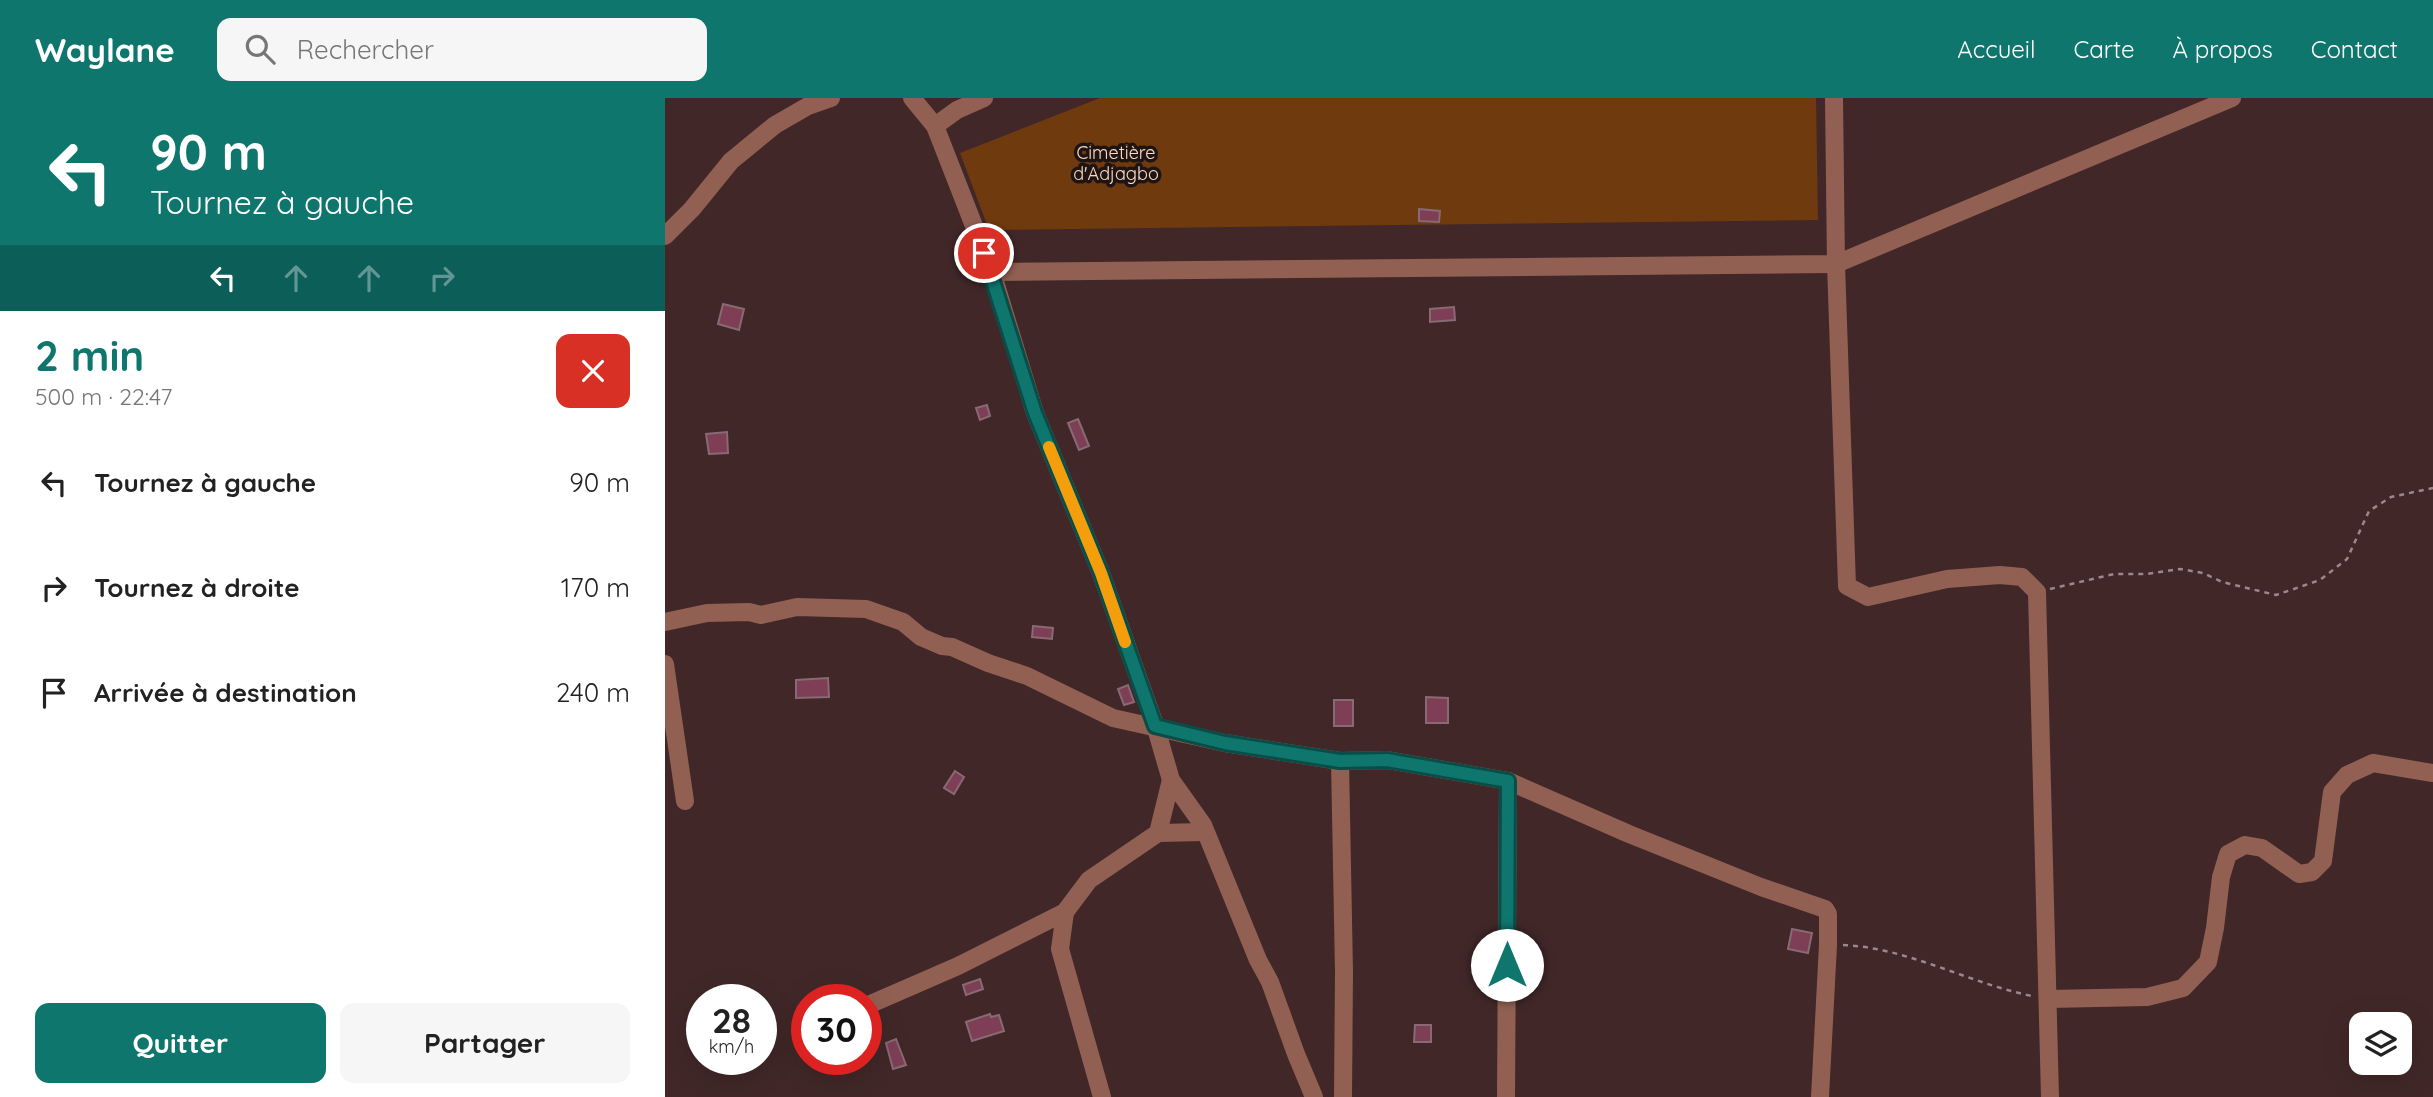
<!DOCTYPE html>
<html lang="fr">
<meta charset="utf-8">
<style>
:root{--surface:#fff;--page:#f6f6f6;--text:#222;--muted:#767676;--accent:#0f766e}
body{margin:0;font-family:Quicksand,sans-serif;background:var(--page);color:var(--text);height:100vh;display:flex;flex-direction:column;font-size:26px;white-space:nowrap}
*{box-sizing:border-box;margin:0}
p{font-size:23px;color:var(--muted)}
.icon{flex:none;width:38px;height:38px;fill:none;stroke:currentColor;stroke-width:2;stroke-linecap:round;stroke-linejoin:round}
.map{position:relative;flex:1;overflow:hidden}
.sheet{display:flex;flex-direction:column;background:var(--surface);width:665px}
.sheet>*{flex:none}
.hud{background:#0f766e;color:#fff;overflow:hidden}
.fabs{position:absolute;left:1684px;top:914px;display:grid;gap:14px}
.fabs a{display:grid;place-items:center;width:63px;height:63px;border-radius:14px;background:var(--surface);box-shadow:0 7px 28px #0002;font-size:35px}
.speed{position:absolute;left:21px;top:886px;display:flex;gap:14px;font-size:35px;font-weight:700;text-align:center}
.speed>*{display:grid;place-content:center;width:91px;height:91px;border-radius:50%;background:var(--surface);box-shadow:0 7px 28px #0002;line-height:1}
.speed small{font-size:18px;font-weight:400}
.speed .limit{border:10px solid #d22;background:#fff;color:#111}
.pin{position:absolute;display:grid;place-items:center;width:60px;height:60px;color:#fff;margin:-30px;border:4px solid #fff;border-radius:50%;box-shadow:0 2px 7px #0007}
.me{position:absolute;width:77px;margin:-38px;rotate:0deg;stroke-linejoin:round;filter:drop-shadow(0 0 5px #0008)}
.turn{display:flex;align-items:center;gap:24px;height:147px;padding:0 35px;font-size:32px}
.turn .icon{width:91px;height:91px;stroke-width:2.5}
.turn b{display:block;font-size:49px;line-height:60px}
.lanes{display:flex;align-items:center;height:66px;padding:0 35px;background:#0003;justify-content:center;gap:35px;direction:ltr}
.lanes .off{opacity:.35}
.round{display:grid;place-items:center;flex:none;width:74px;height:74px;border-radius:14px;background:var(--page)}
.overview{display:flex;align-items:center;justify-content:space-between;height:119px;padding:0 35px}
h1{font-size:42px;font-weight:700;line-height:52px;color:var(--accent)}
.button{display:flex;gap:14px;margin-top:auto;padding:14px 35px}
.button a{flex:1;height:80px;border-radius:14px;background:var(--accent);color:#fff;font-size:28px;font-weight:700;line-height:80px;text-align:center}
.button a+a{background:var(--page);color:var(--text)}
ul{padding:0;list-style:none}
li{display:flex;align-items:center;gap:21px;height:105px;padding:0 35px}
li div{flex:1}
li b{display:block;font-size:26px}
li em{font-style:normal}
header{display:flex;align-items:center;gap:42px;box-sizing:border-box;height:98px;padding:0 35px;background:var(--accent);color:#fff}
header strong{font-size:33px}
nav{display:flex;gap:38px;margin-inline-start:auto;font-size:24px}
.search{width:490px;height:63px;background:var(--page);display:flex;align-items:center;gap:18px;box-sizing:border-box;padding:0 24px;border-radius:14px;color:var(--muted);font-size:26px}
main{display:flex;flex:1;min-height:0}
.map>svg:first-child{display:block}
</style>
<header>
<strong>Waylane</strong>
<div class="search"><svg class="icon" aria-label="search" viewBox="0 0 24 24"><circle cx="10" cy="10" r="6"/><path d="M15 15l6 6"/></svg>Rechercher</div>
<nav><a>Accueil</a><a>Carte</a><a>À propos</a><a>Contact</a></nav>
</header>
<main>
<section class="sheet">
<div class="hud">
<div class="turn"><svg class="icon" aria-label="left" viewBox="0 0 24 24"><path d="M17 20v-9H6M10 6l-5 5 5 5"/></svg><div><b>90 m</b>Tournez à gauche</div></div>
<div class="lanes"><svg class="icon" aria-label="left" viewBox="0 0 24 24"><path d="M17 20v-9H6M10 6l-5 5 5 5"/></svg><svg class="icon off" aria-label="ahead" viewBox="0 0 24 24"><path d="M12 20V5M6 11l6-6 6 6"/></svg><svg class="icon off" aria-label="ahead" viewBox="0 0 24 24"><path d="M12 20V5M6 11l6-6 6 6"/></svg><svg class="icon off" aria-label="right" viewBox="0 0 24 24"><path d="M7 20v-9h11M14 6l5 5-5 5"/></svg></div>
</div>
<div class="overview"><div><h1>2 min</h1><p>500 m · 22:47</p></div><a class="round" style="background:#d93025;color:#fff"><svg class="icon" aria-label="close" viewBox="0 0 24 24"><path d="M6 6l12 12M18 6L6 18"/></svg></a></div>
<ul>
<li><svg class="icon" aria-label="left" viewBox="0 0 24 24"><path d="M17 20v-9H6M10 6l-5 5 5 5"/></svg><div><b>Tournez à gauche</b></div><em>90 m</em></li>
<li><svg class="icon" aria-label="right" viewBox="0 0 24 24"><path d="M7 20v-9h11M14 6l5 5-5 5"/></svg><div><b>Tournez à droite</b></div><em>170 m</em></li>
<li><svg class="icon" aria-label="arrive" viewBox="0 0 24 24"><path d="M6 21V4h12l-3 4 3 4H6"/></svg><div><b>Arrivée à destination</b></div><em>240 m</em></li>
</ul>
<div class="button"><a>Quitter</a><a>Partager</a></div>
</section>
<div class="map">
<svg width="1768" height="999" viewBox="0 0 1768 999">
<rect width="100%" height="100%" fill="#412728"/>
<polygon fill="#6f3a0e" points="435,0 1151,0 1153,122 324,132 295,55"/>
<g fill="#7e3f56" stroke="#876a73" stroke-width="2">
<polygon points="754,111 775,113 774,124 754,123"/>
<polygon points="58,206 79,211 74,232 53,226"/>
<polygon points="789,209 790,222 765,224 765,211"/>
<polygon points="322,307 325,318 315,322 311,310"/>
<polygon points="413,321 424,348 414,352 403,325"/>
<polygon points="62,334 63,355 44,356 41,336"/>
<polygon points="368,528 388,530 387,541 367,539"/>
<polygon points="163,580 164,599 131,600 131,582"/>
<polygon points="463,587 469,604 459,607 453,591"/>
<polygon points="761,599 783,600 783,625 761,625"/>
<rect x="669" y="602" width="19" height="26"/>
<polygon points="290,673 299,679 289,696 279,690"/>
<polygon points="1127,831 1147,835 1143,855 1123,851"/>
<polygon points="315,881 318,891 301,897 298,887"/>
<polygon points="325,916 326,919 334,917 339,933 307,943 301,924"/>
<polygon points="750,927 766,927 766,944 749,944"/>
<polygon points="231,941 241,967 228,971 221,945"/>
</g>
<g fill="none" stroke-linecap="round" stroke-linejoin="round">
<g stroke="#9d8788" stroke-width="2.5" stroke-dasharray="5 5" stroke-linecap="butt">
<polyline points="1385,491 1449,476 1481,476 1515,471 1538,475 1557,484 1611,497 1655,482 1682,461 1704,413 1726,399 1768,390"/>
<path d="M 1178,847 C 1244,850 1303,885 1367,898"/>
</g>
<g stroke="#926053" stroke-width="18">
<polyline points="247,0 270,28 327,174 370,315 436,475 490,627 506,682 538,727 593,862 605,884 631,956 649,999"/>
<polyline points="1169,0 1171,166 1182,488 1203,499 1282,481 1335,477 1357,479 1372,494 1385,999"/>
<polyline points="270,28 292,12 319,0"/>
<polyline points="0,138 27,111 66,63 110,27 143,8 166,0"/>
<polyline points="327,174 1171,166 1567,0"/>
<polyline points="0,524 42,515 84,514 96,517 132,509 201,511 238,524 256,539 277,548 287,549 323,565 362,578 448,620 560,645 675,663 722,662 843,683 964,736 1096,789 1160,811 1163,816 1163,847 1155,999"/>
<polyline points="0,566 20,703"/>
<polyline points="675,663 679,874 678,999"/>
<polyline points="493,735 506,682"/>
<polyline points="400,814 395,851 437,999"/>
<polyline points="1384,901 1482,899 1518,890 1543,864 1550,830 1556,779 1563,756 1580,747 1597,750 1634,776 1647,774 1658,763 1667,694 1682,677 1708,665 1768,675"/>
<polyline points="201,908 293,868 400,814 424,782 493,735 539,734"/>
<polyline points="841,999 843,683"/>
</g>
</g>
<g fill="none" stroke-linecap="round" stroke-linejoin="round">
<g stroke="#0a4d48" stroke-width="18">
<polyline id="route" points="319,155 370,315 436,475 490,628 560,645 675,663 722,662 843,683 842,867"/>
</g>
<use href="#route" stroke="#0f766e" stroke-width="12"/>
<polyline stroke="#f59e0b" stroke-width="12" points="384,349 436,475 460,544"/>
</g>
<g text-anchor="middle" stroke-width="7" stroke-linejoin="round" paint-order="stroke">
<g font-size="18" fill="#fedbc5" stroke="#1f1414">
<text x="451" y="61">Cimetière<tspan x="451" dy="21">d'Adjagbo</tspan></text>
</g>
</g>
</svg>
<div class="fabs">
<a><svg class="icon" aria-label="layers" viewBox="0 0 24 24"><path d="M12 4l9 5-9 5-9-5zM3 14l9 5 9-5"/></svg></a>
</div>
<div class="speed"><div>28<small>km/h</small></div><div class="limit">30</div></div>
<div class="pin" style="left:319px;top:155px;background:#d93025"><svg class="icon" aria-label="arrive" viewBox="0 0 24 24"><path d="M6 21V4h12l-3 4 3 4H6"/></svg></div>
<svg class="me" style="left:842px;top:867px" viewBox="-20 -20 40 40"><circle r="19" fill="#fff"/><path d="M0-13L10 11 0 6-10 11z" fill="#0f766e"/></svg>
</div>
</main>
